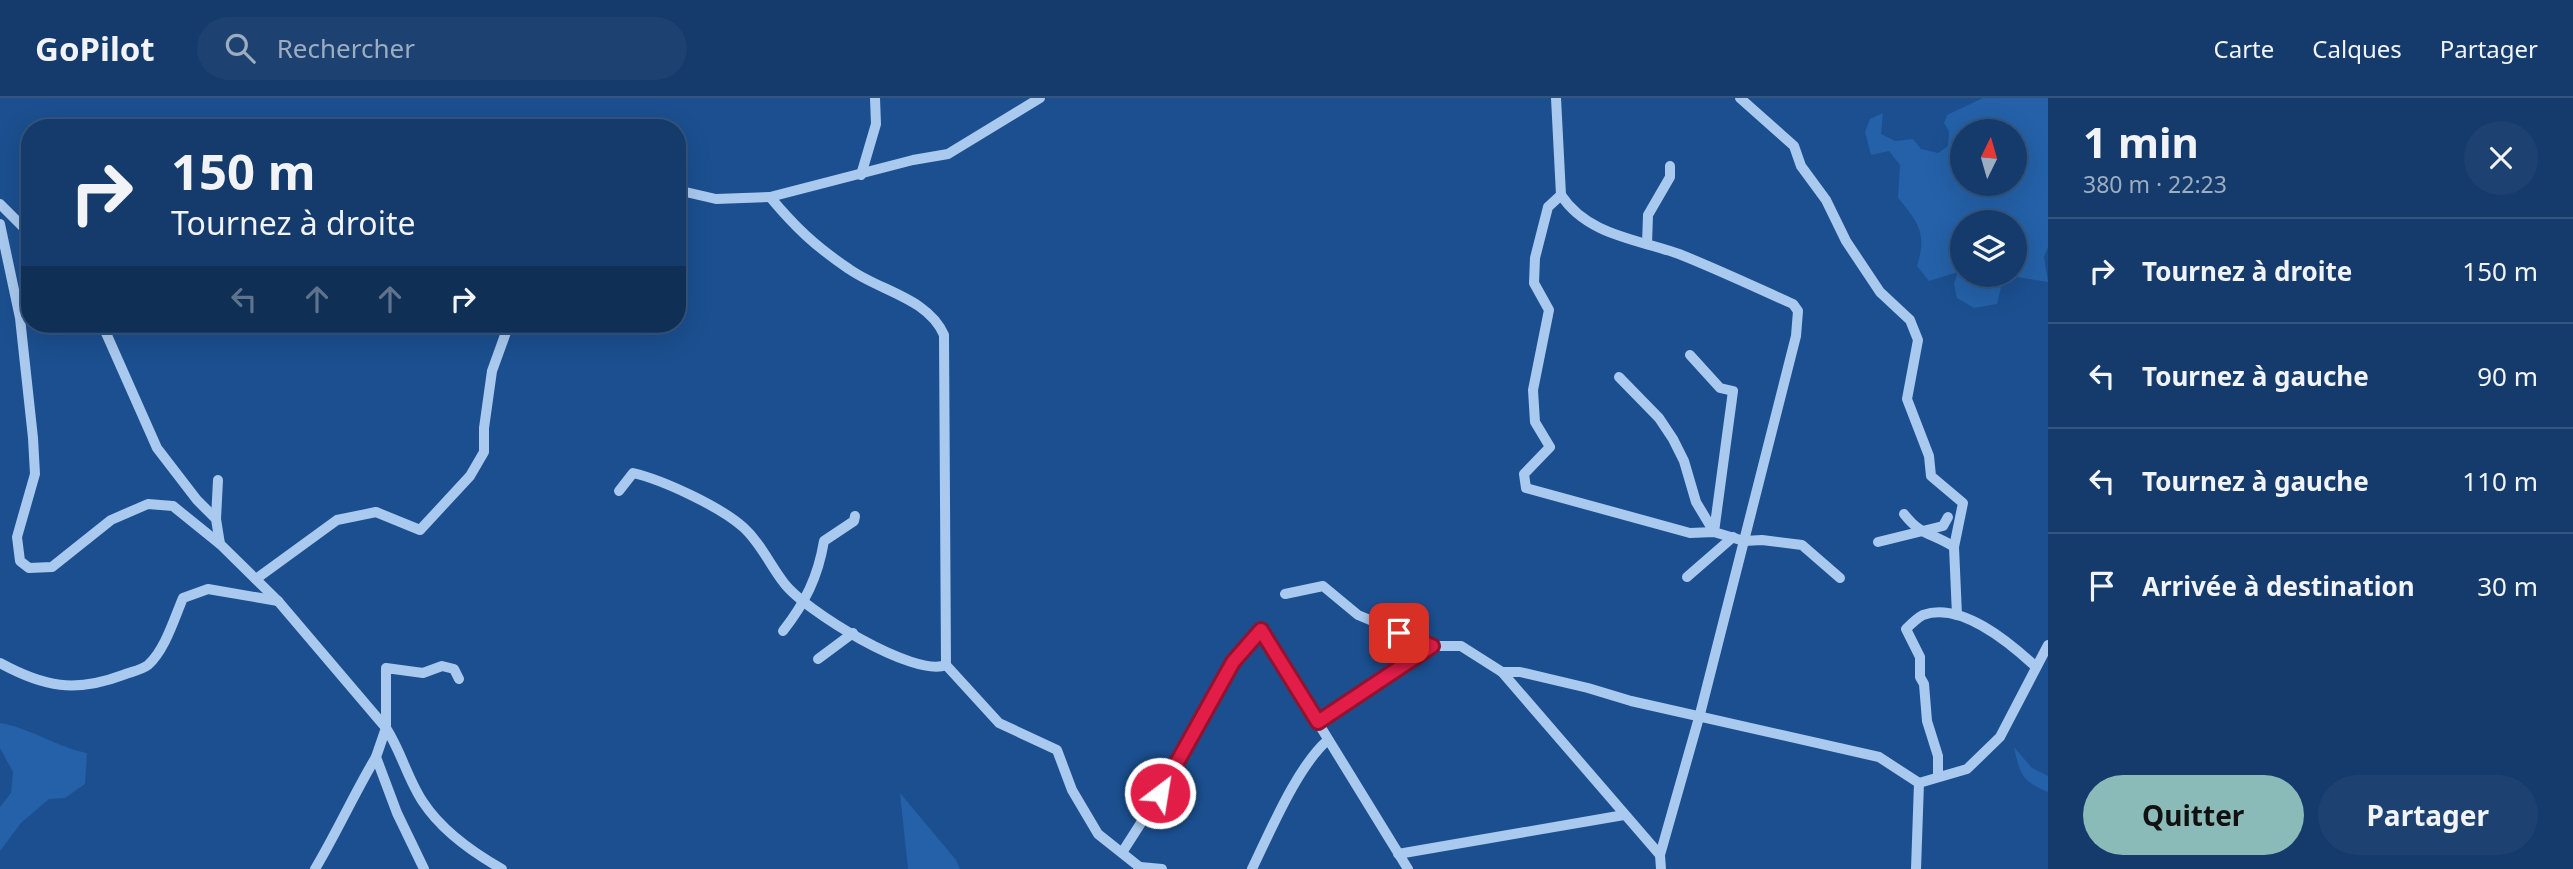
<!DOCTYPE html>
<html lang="fr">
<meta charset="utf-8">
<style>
:root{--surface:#143b6b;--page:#1d4271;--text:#f1f3f6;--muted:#9dadc1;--line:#33557e;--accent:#8bbbb9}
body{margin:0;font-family:"Noto Sans",sans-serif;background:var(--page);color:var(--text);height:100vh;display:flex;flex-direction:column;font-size:26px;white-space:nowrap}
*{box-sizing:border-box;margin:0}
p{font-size:23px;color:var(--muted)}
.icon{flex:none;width:38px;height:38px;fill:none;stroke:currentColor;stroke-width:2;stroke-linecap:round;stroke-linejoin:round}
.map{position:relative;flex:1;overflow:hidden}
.side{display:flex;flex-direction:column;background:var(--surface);width:525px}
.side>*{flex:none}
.banner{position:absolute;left:21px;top:21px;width:665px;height:214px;border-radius:28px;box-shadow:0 7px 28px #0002,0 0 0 2px var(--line);background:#143b6b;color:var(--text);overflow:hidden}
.needle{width:46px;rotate:5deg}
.fabs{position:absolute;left:1950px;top:21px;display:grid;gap:14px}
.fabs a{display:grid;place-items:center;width:77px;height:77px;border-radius:50%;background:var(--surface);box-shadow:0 7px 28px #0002,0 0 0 2px var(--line);font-size:35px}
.pin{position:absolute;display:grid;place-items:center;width:60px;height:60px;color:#fff;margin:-30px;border-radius:14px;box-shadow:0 4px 10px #0006}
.me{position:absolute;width:77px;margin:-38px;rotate:31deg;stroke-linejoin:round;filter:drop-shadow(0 0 5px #0008)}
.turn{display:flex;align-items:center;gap:24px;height:147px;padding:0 35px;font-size:32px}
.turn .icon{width:91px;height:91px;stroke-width:2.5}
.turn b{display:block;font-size:49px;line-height:60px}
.lanes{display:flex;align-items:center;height:66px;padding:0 35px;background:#0003;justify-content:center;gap:35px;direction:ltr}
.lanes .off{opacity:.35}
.round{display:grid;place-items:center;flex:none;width:74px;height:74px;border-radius:37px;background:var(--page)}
.overview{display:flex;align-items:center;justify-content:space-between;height:119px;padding:0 35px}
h1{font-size:42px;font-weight:700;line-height:52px}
.button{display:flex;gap:14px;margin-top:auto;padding:14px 35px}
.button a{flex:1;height:80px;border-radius:42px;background:var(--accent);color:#111;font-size:28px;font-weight:700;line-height:80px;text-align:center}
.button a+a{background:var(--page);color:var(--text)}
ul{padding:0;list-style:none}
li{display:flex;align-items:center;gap:21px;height:105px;padding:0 35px;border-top:2px solid var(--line)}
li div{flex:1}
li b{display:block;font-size:26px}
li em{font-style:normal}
header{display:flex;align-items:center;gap:42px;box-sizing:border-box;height:98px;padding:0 35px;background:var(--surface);border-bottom:2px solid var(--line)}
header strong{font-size:33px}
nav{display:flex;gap:38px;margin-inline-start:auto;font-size:24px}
.search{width:490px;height:63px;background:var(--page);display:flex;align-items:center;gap:18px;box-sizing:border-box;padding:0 24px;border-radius:38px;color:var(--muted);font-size:26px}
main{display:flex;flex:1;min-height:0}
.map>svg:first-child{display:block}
</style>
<header>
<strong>GoPilot</strong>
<div class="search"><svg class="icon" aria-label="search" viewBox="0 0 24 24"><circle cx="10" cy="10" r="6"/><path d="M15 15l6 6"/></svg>Rechercher</div>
<nav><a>Carte</a><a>Calques</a><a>Partager</a></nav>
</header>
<main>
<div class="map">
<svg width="2048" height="771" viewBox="0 0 2048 771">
<rect width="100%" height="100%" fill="#1b4f8f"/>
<g fill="#2461a8" fill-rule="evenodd">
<path d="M 1983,0 L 2048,0 L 2048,149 L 2044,159 L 2048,184 L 2004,177 L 1997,206 L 1974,210 L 1957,200 L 1954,186 L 1958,174 L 1929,183 L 1917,168 C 1927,136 1919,125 1898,100 L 1900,67 L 1889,53 L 1871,57 L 1865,34 L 1870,21 L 1883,15 L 1881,36 L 1895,43 L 1913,41 L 1921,51 L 1938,55 L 1948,48 L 1949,33 L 1944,25 L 1947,17 ZM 2014,33 L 2014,86 L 1962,86 L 1962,33 ZM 2014,124 L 2014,177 L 1962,177 L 1962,124 Z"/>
<path d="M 0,625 C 30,630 57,649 87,655 L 85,686 L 65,700 L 49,701 L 21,725 L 0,753 L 0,709 L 11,695 L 13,674 L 0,650 Z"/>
<path d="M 2014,649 L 2032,670 L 2048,678 L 2048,694 C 2022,683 2020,677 2014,649 Z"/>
<polygon points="900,695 956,762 960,771 908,771"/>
</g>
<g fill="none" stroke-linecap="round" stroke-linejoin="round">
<g stroke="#a9c9ee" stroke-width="10">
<path d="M 1040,0 L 948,56 L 913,62 L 770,99 C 796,130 815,148 849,171 C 880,193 928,200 944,237 L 946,567 L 999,625 L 1057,652 L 1072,692 L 1098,736 L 1142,771"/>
<path d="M 1556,0 L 1561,97 C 1587,137 1637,141 1679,156 C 1717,171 1755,189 1793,206 L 1798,213 L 1796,238 L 1700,616 L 1660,757 L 1661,771"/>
<polyline points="1740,0 1794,48 1801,68 1826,102 1846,143 1880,194 1910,222 1918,242 1907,301 1929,358 1931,378 1963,405 1954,449"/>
<polyline points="861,77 876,26 875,0"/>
<polyline points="677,92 716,101 770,99"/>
<polyline points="1561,97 1548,109 1535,160 1534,185 1549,212 1533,292 1535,324 1550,349 1524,376 1526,390 1690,435 1714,434 1744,443 1762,442 1802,447 1840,480"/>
<polyline points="0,106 30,136"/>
<path d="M 0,126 L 20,220 L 33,340 L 35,376 L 17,439 L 20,463 L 29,470 L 52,469 L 111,422 L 148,406 L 173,408 L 220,446 L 278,503 L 386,630 C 401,653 408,682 423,704 C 442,733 472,754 502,771"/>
<polyline points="1647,146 1648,117 1670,79 1670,68"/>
<polyline points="102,226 157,350 197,402 216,421 220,446"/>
<polyline points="1690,257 1720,290 1733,293 1714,434"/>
<polyline points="1619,279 1659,320 1673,341 1684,363 1696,404 1714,434"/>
<path d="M 619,393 L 633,375 C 663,382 719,408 743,429 C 760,444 770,467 784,485 C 804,512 914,580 946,567"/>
<path d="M 1904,416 C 1922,439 1931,434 1954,449 L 1957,517"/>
<polyline points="216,421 218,382"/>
<polyline points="1878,444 1943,428 1948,419"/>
<polyline points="1687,479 1733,439"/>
<polyline points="256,481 337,422 376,414 420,432 470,378 484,354 484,330 492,273 509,226"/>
<polyline points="1285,496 1323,488 1358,517 1432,548 1461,548 1502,574 1660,757"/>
<path d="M 783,533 C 805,505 818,479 824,443 L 854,423 L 855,418"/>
<polyline points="818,561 853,535"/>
<path d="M 0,565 C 44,589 75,595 123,577 C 130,574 142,572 148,567 C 165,552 174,521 183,500 L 208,491 L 278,503"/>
<polyline points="1502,574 1520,574 1588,590 1631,603 1879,659 1919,685 1916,771"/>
<polyline points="1318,624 1432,548"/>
<path d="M 1938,679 L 1938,658 L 1927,623 L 1924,586 L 1920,579 L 1920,559 L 1906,531 C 1911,526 1917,520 1923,517 C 1961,503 2010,545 2035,568"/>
<polyline points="1919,685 1967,671 2000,639 2048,547"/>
<polyline points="1123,753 1173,675 1233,564 1261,532 1408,771"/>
<polyline points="1398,756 1624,717"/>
<polyline points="1140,769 1162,771"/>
<path d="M 315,771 C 337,734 354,696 376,659"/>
<polyline points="424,771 397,715 376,659 386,630 386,570 423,575 442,568 454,571 459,581"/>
<path d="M 1252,771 C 1270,734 1298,667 1328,642"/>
</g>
</g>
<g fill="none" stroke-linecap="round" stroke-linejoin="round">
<g stroke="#92132f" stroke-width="18">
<polyline id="route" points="1160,695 1233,564 1261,532 1318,624 1432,548 1399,535"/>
</g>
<use href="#route" stroke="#e11d48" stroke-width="12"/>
</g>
</svg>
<div class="fabs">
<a><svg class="needle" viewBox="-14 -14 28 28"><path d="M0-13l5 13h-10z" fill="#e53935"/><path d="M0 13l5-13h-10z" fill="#9dadc1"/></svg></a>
<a><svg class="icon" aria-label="layers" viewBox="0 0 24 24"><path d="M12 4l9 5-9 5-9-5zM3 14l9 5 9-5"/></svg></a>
</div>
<div class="pin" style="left:1399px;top:535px;background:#d93025"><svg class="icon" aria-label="arrive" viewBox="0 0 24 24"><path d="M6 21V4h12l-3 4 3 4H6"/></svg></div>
<svg class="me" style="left:1160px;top:695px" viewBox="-20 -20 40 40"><circle r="17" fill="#e11d48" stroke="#fff" stroke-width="3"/><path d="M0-11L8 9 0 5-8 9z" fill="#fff"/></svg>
<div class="banner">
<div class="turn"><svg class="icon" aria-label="right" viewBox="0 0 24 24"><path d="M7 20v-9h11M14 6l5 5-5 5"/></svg><div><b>150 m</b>Tournez à droite</div></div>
<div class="lanes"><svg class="icon off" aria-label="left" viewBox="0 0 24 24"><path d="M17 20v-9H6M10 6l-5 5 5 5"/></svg><svg class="icon off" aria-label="ahead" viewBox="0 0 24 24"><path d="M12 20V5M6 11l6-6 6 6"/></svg><svg class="icon off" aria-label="ahead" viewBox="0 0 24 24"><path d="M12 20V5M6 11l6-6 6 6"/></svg><svg class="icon" aria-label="right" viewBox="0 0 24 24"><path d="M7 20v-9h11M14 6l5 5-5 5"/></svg></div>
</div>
</div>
<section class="side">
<div class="overview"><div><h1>1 min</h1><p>380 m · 22:23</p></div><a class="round"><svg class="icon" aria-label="close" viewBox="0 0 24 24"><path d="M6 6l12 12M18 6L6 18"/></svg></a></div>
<ul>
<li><svg class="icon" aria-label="right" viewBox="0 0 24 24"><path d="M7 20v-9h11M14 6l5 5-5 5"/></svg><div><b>Tournez à droite</b></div><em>150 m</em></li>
<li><svg class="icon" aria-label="left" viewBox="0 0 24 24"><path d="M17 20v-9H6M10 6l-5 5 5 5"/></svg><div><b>Tournez à gauche</b></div><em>90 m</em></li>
<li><svg class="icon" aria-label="left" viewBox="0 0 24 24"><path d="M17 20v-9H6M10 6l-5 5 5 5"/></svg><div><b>Tournez à gauche</b></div><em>110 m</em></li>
<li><svg class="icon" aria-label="arrive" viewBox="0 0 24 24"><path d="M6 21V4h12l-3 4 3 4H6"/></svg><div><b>Arrivée à destination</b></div><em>30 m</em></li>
</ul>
<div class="button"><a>Quitter</a><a>Partager</a></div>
</section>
</main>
